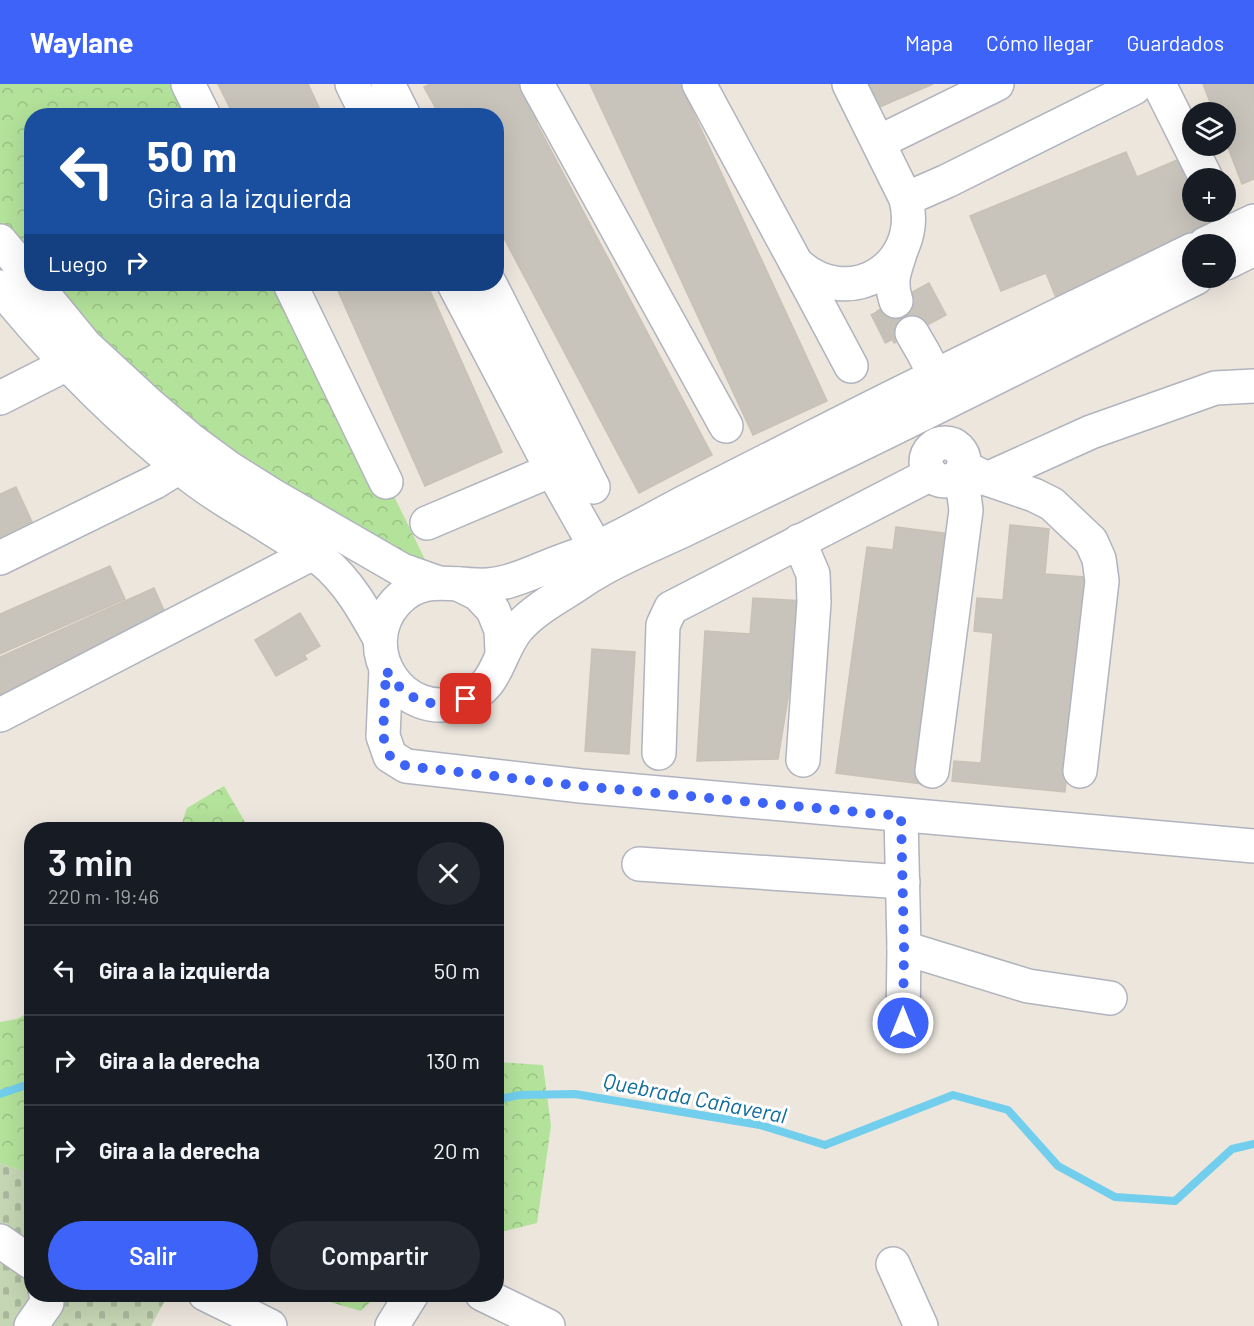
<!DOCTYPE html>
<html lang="es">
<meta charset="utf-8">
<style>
:root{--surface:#171b24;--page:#242831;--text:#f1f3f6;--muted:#9ea1a6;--line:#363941;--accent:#3e63f8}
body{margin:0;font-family:Barlow,sans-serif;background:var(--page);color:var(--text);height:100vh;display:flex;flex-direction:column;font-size:22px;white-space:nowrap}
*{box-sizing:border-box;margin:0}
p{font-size:20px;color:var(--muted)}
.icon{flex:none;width:33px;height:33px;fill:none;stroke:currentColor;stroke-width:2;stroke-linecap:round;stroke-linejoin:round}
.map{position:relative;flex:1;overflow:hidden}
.drawer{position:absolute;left:24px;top:738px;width:480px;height:480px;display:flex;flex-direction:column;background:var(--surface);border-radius:24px;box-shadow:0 6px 24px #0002}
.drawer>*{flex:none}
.banner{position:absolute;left:24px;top:24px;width:480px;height:183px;border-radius:24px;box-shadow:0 6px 24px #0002;background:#1a4fa0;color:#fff;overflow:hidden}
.buttons{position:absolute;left:1182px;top:18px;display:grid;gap:12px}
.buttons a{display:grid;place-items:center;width:54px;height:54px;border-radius:50%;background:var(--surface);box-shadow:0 6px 24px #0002;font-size:30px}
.pin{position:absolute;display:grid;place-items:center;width:51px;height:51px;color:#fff;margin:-26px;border-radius:12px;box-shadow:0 3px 9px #0006}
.me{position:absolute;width:66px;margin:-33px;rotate:0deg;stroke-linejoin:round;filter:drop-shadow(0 0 4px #0008)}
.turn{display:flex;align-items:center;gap:21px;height:126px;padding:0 24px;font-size:27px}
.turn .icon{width:78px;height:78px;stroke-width:2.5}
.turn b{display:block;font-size:42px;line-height:51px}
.then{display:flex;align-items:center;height:57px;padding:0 24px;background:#0003;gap:12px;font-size:22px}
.round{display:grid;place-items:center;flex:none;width:63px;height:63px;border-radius:32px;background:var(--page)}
.headline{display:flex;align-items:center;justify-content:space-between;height:102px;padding:0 24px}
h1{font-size:36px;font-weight:600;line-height:45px}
.button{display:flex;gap:12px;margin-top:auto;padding:12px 24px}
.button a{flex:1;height:69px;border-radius:36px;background:var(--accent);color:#fff;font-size:24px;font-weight:600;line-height:69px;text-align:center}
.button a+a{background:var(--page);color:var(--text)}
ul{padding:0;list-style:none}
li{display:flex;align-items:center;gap:18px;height:90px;padding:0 24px;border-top:2px solid var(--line)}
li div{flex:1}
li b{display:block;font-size:22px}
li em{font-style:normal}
header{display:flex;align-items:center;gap:36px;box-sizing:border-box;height:84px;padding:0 30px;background:var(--accent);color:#fff}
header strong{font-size:28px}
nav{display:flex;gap:33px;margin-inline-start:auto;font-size:21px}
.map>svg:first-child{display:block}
</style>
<header>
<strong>Waylane</strong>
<nav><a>Mapa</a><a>Cómo llegar</a><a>Guardados</a></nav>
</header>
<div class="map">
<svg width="1254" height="1242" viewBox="0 0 1254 1242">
<defs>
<pattern id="forest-crowns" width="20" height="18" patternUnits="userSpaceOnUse" patternTransform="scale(1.5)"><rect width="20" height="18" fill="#b3e29a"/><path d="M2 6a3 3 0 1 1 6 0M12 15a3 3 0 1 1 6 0" fill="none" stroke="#9ac285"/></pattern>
<pattern id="cemetery-stones" width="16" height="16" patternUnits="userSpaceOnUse" patternTransform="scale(1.5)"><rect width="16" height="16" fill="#c5d6b4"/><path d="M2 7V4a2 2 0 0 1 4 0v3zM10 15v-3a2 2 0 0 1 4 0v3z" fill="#a9b89b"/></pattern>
</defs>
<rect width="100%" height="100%" fill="#ece6dd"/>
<g fill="url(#forest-crowns)">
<polygon points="0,0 188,0 204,31 32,32 31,195 0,157"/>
<polygon points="35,200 290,200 436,498 272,411"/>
<polygon points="224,702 249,745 180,745 187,724"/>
<polygon points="31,927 31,1090 0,1079 0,938 17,935"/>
<polygon points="497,978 543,981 551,1042 537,1139 497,1149"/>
<polygon points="306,1211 377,1211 361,1227"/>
</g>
<polygon fill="url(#cemetery-stones)" points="0,1079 31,1090 32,1210 168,1211 151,1242 0,1242"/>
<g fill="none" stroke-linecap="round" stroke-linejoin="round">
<g stroke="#71ceed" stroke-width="8">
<polyline points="0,1010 32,999"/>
<polyline points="496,1016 519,1011 575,1010 760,1041 825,1061 953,1011 1008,1026 1058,1082 1115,1113 1175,1117 1232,1065 1254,1060"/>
</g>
</g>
<g fill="#c8c4bb" stroke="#c8c2b6" stroke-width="1.5">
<polygon points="218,0 308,0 323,32 234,32"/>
<polygon points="430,0 536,0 551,30 536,38 712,371 639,409 496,139 496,32 440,32 424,3"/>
<polygon points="590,0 680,0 827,317 753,351"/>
<polygon points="863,0 933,0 875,25"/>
<polygon points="1203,0 1254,0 1254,95 1242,100 1226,58 1226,28 1214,28"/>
<polygon points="1126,68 1137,93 1182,74 1192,99 1192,128 1204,128 1214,151 1057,216 1046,189 1001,207 970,132"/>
<polygon points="929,199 946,231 894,259 877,227"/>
<polygon points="335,200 427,200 502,368 425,402"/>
<polygon points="16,403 33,440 0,455 0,410"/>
<polygon points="1010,441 1049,445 1045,490 1085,493 1065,708 952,697 954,677 981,679 993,549 974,547 977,514 1003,516"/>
<polygon points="896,443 951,450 951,479 922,700 836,689 867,463 893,466"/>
<polygon points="110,482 125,515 0,570 0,530"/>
<polygon points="154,504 171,542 0,619 0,573"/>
<polygon points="753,514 804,517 778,675 697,677 705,547 750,550"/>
<polygon points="300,529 320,562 304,571 307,575 276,592 255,556"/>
<polygon points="592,565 635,568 629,670 585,667"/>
</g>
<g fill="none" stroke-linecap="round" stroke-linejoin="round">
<polyline stroke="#c5c1b9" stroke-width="33" stroke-dasharray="33 16" stroke-linecap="butt" points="885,223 901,255"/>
<g stroke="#b1b4be" stroke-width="36">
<g id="minor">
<polyline points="188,0 204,32"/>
<polyline points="352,0 368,32"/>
<polyline points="388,0 404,32"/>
<polyline points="537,0 726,342"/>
<polyline points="699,0 796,179 851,282"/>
<polyline points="1159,0 1206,94"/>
<polyline points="879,58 997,0"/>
<polyline points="906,115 947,97 1134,4"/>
<polyline points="0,157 32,195"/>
<polyline points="1205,160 1254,137"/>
<path d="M 1192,166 C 1066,228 940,288 815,352 C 770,375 724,398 679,421 C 651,436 623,452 594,465 C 579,471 564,476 549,482 C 526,491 502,503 476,501 C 445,500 420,492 396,518 C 354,565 403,639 462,617 C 500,602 496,571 518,544 C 533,527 553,516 572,504 C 582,497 593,490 604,484 C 629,470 656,459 682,447 C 733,422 785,397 837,372 C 957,314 1076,253 1196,194"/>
<path d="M 796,179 C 847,228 923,184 906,115 L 849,0"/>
<polyline points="1226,179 1254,165"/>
<polyline points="35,200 85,261 150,321 191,356 229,384 272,411 402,486 436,498"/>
<polyline points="290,200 386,398"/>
<polyline points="454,200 552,386 596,464"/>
<polyline points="490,200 593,403"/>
<path d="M 0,203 C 55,271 116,333 184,387 C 206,405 231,420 256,435 C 278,449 300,463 322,476 C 348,497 364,526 380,555"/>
<path d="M 896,217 C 889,195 895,187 901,166"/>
<polyline points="912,249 923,268 935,291"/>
<polyline points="0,314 67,280"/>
<circle cx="945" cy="378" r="19"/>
<polyline points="964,383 987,395 1034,411 1052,420 1091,457 1099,475 1102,497 1080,687"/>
<polyline points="987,395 1091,348 1215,304 1254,302"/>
<polyline points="427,439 552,386"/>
<polyline points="799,457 813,490 814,518 803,676"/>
<polyline points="0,474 155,398 179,383"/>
<polyline points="458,500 478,510 493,526 501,546 502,568"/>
<polyline points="386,586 383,652 390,672 406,682 581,702 1254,762"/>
<polyline points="0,631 311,470"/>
<polyline points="659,669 663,541 671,524 931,390"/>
<polyline points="932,687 966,426 964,411 958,392"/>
<polyline points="901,732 904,864 1028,902 1110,914"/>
<polyline points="639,780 903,798"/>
<polyline points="903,939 904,864"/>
<polyline points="0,1157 32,1179"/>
<polyline points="893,1180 921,1242"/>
<polyline points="205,1210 270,1242"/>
<polyline points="482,1210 548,1242"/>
<polyline points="31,1242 47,1219 46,1210"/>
<polyline points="392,1242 412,1210"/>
</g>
</g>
<use href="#minor" stroke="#fff" stroke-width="33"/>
</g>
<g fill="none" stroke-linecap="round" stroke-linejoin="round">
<path stroke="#3e63f8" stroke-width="10" stroke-dasharray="0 18" d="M 466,615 C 430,626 406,617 386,586 L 383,652 L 390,672 L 406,682 L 581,702 L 901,732 L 904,864 L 903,939"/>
</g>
<g text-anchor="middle" stroke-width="6" stroke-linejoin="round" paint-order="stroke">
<g font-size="22" font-style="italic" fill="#0f6c9b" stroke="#fff">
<text transform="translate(695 1014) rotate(11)" y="8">Quebrada Cañaveral</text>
</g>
</g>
</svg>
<div class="buttons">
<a><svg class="icon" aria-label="layers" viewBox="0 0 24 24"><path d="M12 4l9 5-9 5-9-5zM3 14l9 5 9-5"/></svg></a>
<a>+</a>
<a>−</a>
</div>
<div class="pin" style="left:466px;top:615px;background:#d93025"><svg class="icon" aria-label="arrive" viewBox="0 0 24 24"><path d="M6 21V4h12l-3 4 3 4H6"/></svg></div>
<svg class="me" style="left:903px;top:939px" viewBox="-20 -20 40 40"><circle r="17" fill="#3e63f8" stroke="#fff" stroke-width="3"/><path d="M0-11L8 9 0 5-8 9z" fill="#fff"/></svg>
<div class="banner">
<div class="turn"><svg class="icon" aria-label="left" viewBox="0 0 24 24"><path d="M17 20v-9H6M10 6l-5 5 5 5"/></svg><div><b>50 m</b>Gira a la izquierda</div></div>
<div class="then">Luego<svg class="icon" aria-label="right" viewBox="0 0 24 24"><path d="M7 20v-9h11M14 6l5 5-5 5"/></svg></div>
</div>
<section class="drawer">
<div class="headline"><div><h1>3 min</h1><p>220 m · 19:46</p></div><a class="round"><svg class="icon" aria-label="close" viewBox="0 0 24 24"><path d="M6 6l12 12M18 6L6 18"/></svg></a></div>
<ul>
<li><svg class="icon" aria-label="left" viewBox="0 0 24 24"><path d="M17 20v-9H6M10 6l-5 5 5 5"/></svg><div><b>Gira a la izquierda</b></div><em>50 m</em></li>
<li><svg class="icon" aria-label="right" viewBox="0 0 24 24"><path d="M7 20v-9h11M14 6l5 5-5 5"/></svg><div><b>Gira a la derecha</b></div><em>130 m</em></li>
<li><svg class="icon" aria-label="right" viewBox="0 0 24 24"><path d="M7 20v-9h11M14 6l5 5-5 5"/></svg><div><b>Gira a la derecha</b></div><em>20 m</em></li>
</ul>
<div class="button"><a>Salir</a><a>Compartir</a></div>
</section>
</div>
